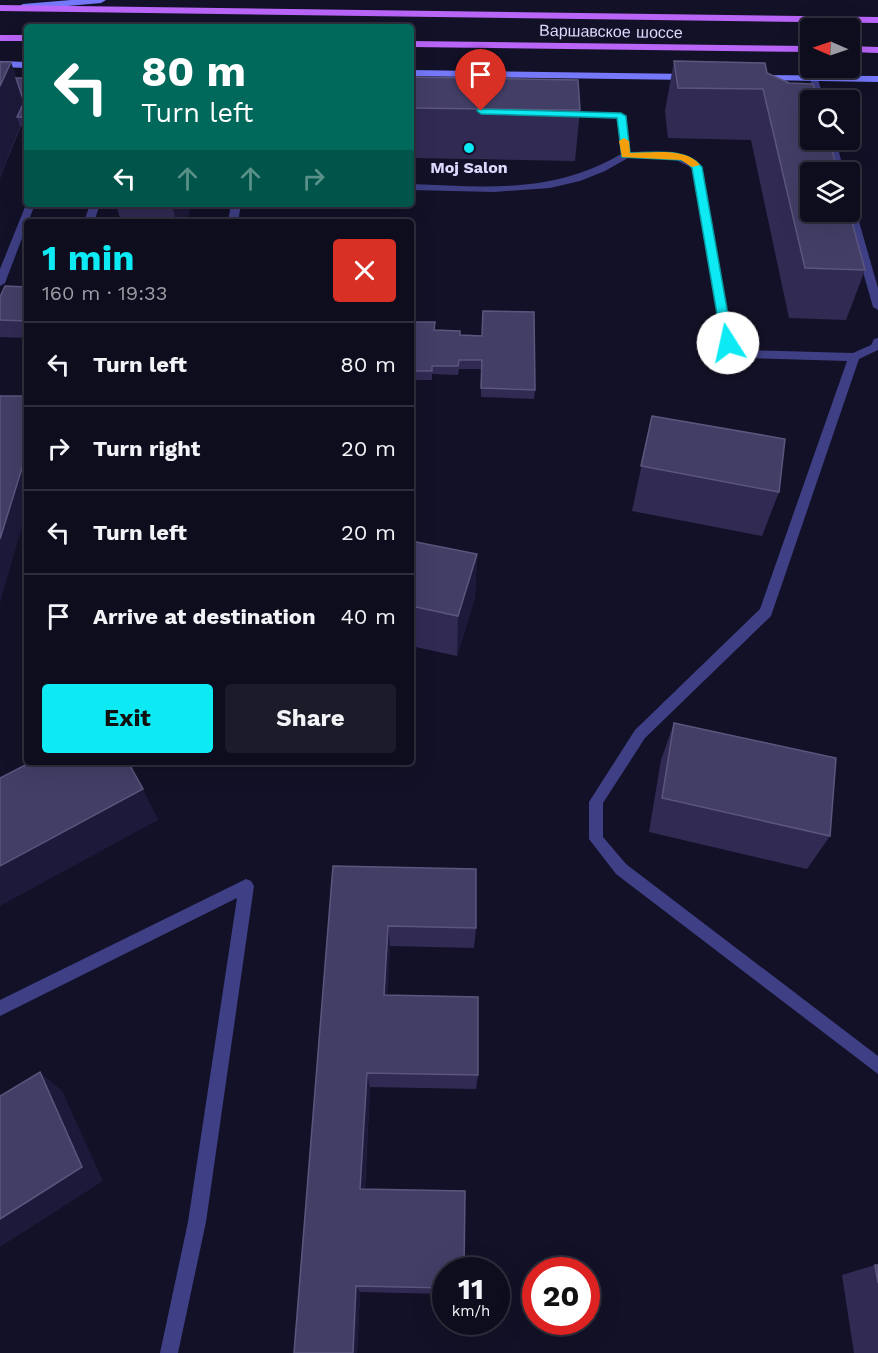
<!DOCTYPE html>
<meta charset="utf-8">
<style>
:root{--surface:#0e0d1d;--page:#1c1b2a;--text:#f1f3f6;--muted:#9b9ca4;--line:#2e2d3b;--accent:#0eeaf4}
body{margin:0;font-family:"Work Sans",sans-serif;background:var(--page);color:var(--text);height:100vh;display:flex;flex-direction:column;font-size:22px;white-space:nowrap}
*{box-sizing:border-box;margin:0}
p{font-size:20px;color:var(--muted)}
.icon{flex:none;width:33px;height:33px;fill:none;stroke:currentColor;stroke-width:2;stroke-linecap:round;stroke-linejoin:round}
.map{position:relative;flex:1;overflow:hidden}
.panel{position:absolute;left:24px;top:219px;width:390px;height:546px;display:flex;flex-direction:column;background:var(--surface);border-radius:6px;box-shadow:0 6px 24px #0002,0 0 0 2px var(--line)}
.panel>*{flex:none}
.hud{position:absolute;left:24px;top:24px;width:390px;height:183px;border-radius:6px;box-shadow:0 6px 24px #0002,0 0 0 2px var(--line);background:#00695c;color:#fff;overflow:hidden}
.needle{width:39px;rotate:272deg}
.controls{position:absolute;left:800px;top:18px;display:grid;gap:12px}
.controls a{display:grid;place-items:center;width:60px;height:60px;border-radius:6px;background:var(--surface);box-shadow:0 6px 24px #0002,0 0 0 2px var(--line);font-size:30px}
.speed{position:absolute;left:432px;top:1257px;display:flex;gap:12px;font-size:30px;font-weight:700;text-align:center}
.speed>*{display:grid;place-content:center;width:78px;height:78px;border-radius:50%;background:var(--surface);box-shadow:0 6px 24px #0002,0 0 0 2px var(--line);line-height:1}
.speed small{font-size:15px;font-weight:400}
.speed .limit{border:9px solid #d22;background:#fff;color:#111}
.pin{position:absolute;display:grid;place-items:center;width:51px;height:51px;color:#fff;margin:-62px -26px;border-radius:50% 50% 50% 0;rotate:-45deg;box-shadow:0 0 6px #0007}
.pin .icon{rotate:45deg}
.me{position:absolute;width:66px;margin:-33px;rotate:350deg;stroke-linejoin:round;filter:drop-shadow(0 0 4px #0008)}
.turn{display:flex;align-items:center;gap:21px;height:126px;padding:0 18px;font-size:27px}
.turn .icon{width:78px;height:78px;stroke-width:2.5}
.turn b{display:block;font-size:42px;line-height:51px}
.lanes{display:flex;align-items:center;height:57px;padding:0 18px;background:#0003;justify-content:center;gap:30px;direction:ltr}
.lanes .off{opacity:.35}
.round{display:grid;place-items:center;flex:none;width:63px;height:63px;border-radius:6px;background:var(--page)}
.overview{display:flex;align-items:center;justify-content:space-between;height:102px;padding:0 18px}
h1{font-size:36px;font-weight:700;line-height:45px;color:var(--accent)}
.action{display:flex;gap:12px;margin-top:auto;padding:12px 18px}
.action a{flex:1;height:69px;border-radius:6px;background:var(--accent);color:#111;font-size:24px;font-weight:700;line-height:69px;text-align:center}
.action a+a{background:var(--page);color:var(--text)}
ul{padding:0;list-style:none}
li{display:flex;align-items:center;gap:18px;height:84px;padding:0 18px;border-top:2px solid var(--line)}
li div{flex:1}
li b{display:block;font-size:22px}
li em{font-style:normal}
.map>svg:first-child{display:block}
</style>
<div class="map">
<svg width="878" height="1353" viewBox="0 0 878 1353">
<rect width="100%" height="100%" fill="#131127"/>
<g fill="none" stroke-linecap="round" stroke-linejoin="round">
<g fill="#3e3f84" fill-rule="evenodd">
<polygon points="814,76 818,79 824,100 816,100 810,79"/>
<path d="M 564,111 L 624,114 L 630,152 C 654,152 681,149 700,165 L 733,342 L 737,347 L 749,350 L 853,353 L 871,345 L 874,339 L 878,338 L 878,350 L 859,359 L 771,616 L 645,738 L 603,803 L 603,837 L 626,864 L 878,1056 L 878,1074 L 616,874 L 589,839 L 589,802 L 635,730 L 760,609 L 847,361 L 749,358 L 729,353 L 723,343 L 692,168 L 674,159 L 628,158 L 605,171 L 580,181 L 550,188 L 494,192 L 411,190 L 411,184 C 487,187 553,194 621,154 L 617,119 L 561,116 L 559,114 Z"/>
<polygon points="827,140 836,140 844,172 835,172"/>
<polygon points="849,201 854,204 878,288 878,310 873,307 846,212 849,212"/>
<polygon points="27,202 27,204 35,204 5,283 0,286 0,269"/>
<polygon points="90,204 100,204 94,222 84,222"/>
<polygon points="231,204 241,204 238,222 228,222"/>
<polygon points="246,879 251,881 254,886 206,1222 178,1353 160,1353 188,1222 237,898 0,1016 0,1000"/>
</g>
<g fill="#7478f9" fill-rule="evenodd">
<polygon points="71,0 106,0 101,3 23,10 18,7 23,4"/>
<polygon points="0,61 27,62 27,68 0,67"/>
<polygon points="411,70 690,74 695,77 690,80 411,76"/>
<polygon points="759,75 878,76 878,82 756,80 756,76"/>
</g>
<g fill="#b965f8" fill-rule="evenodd">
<polygon points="0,5 878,17 878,23 0,11"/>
<rect x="0" y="35" width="27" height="6"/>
<polygon points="411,41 810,46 810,52 411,47"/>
<polygon points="849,46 878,47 878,53 849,52"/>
</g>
</g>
<g fill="#312b54">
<polygon points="674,61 767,73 865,270 846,320 789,318 751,140 668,138 665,111"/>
<polygon points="0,62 11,62 16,78 27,78 27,127 21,126 0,178"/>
<polygon points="411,77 580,110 575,161 411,158"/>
<polygon points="116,204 191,204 187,222 121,222"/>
<polygon points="27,287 27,338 0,337 0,297"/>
<polygon points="411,322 435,322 435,330 460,335 535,390 534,399 481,397 481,369 459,369 458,375 432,374 432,380 411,380"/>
<polygon points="652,416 779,492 762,536 632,511"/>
<polygon points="411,541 477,554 475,597 457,656 411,646"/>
<polygon points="674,723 830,836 807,869 649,832 661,760"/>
<polygon points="333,866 476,928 474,948 390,946 387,995 478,1075 476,1089 370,1087 365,1189 446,1270 446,1294 360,1292 357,1353 294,1353"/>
<polygon points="875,1265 878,1265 878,1353 854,1353 842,1275"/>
</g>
<g fill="#1d193a">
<polygon points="11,62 27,111 17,117 20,126 0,178 0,86"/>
<polygon points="172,204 191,204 187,222 176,222"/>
<polygon points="27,452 27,511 0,602 0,539"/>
<polygon points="477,554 475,597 457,656 458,616"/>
<polygon points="143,789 158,820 0,906 0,866"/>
<polygon points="388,926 390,946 387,1013 384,995"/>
<polygon points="40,1072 62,1091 103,1181 0,1247 0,1219"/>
<polygon points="367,1073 370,1087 364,1199 360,1189"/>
<polygon points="356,1286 360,1292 357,1353 353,1353"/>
</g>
<g fill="#433e66" stroke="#5b567e" stroke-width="1.5">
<polygon points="674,61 765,63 767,73 789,83 813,84 818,100 810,100 810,140 829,140 838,172 810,172 810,212 849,211 865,270 805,268 763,89 678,88"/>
<polygon points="0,62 11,62 0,86"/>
<polygon points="411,77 578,80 580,110 411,108"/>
<polygon points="16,78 27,78 27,117 17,117 24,102"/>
<polygon points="5,286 27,287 27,321 0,320 0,297"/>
<polygon points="483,311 534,312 535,390 481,388 482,360 459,360 458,366 432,366 432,371 411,371 411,322 435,322 434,330 460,331 460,335 482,336"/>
<polygon points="0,396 27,396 27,452 0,539"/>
<polygon points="652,416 785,439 779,492 641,466"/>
<polygon points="411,541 477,554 458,616 411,606"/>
<polygon points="674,723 836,758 830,836 662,798"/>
<polygon points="31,762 128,762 143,789 0,866 0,778"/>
<polygon points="333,866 476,869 476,928 388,926 384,995 478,997 478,1075 367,1073 360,1189 465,1191 464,1270 446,1270 446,1288 356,1286 353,1353 294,1353"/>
<polygon points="40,1072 82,1167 0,1219 0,1096"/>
<polygon points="875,1265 878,1265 878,1283"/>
</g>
<path fill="#0eeaf4" stroke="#09989f" stroke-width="1.5" d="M 478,109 L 621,113 L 626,116 L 630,153 C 654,153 686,147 702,167 L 733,343 L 732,346 L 728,347 L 722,343 L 692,168 L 687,162 L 681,160 L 622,157 L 617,118 L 481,114 L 477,111 Z"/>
<path fill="#f59e0b" d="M 624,138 L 629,141 L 630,153 C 651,153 686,147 700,165 L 692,167 L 681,160 L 622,157 L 619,141 Z"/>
<circle fill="#0eeaf4" stroke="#131127" stroke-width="2" cx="469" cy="148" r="6"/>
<g text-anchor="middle" stroke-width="6" stroke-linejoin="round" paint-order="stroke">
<g font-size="16" fill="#dbd9fd" stroke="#131127">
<text transform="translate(611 31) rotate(1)" y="6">Варшавское шоссе</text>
</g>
<g font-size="16" font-weight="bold" fill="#dbd9fd" stroke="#131127">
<text x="469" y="173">Moj Salon</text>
</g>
</g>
</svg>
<div class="controls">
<a><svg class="needle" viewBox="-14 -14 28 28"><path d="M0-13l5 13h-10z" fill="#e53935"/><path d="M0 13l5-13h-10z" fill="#9b9ca4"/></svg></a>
<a><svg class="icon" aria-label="search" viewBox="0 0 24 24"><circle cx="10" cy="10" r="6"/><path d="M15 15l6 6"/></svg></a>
<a><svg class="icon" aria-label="layers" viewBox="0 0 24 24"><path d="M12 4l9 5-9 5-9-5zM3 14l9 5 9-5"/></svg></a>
</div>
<div class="speed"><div>11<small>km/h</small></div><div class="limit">20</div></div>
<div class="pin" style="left:481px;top:111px;background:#d93025"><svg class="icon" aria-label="arrive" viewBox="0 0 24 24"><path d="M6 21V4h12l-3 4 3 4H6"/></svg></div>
<svg class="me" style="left:728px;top:343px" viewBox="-20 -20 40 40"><circle r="19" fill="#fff"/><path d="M0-13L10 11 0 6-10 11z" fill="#0eeaf4"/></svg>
<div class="hud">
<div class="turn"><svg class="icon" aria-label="left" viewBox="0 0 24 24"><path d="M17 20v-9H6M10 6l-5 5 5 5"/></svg><div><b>80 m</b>Turn left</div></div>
<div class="lanes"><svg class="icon" aria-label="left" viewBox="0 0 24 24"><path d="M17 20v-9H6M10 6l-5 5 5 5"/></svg><svg class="icon off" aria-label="ahead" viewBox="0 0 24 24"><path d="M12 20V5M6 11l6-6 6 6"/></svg><svg class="icon off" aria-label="ahead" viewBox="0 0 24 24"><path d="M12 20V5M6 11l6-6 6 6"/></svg><svg class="icon off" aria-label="right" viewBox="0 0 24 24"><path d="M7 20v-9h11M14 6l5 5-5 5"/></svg></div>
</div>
<section class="panel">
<div class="overview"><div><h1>1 min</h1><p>160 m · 19:33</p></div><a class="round" style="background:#d93025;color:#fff"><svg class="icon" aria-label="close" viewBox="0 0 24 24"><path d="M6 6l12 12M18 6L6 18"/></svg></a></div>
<ul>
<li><svg class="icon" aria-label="left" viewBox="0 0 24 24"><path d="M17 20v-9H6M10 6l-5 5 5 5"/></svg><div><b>Turn left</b></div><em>80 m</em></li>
<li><svg class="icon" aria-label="right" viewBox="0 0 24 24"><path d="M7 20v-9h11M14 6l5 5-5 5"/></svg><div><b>Turn right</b></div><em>20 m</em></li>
<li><svg class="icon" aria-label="left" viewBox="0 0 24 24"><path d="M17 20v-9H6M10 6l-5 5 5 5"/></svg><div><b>Turn left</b></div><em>20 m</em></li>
<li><svg class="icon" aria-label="arrive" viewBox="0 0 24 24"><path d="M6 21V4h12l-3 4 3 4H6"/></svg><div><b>Arrive at destination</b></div><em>40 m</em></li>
</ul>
<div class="action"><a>Exit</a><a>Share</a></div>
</section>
</div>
